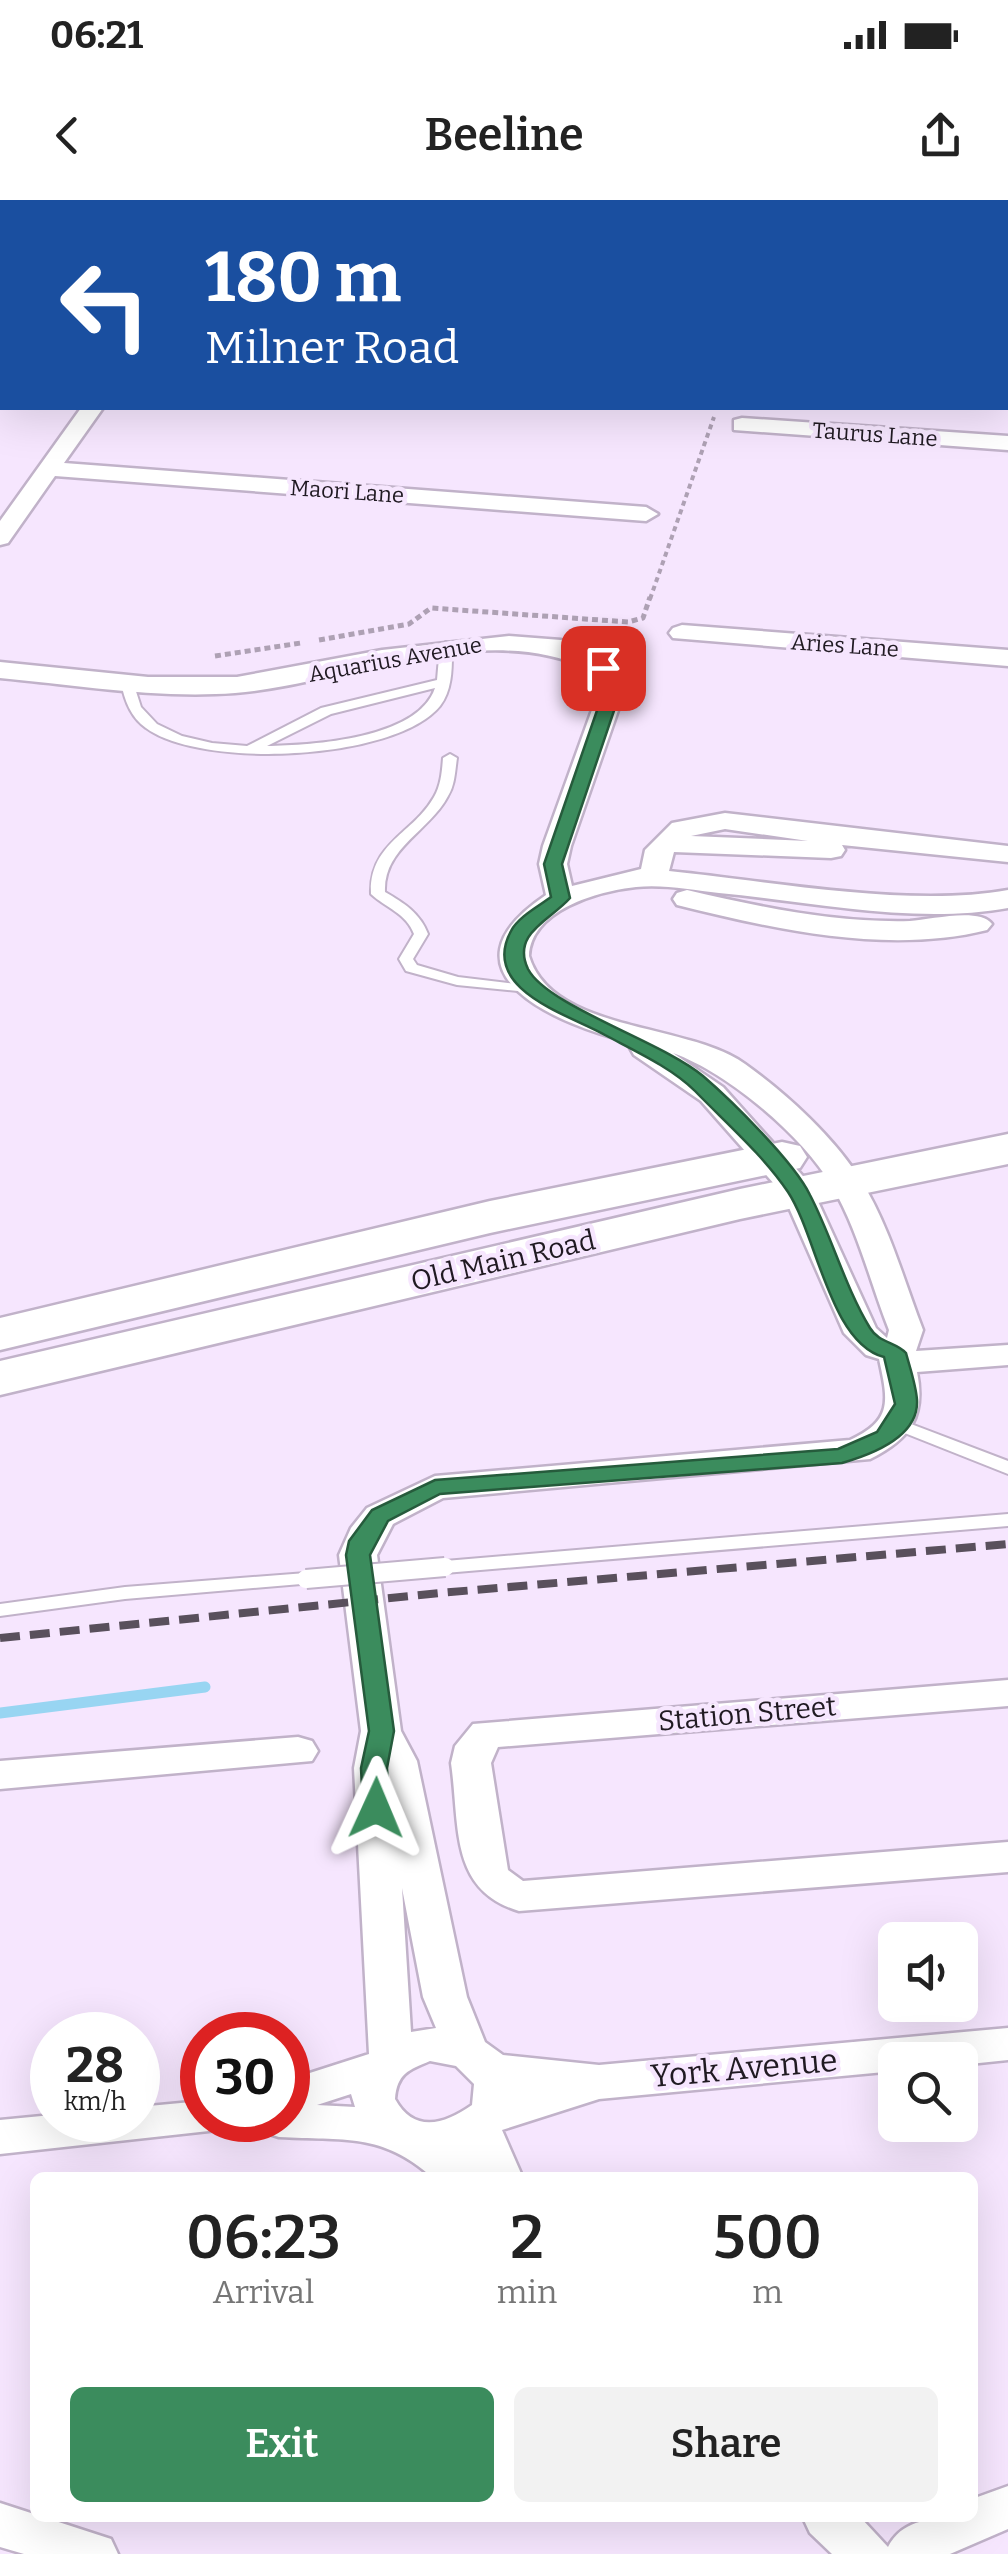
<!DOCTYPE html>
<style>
:root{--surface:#fff;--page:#f2f2f2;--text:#222;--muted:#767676;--accent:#3b8c5d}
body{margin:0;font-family:Bitter,serif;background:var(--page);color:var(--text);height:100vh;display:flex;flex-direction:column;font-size:38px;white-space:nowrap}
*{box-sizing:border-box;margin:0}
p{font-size:32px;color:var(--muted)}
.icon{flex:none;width:55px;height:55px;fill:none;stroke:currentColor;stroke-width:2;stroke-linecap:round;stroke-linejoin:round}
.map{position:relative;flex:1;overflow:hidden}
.details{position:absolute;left:30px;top:1972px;width:948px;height:350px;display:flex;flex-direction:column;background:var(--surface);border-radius:15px;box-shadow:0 10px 40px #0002}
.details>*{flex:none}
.hud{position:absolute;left:0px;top:0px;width:1010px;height:210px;box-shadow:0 10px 40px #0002;background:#1a4fa0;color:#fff;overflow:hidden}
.tools{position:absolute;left:878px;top:1722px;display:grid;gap:20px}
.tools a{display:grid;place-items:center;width:100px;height:100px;border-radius:15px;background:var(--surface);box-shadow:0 10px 40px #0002;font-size:50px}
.speed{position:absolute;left:30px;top:1812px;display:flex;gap:20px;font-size:50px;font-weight:700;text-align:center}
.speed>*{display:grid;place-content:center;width:130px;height:130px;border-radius:50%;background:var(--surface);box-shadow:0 10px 40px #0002;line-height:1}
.speed small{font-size:25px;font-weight:400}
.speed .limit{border:15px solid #d22;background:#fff;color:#111}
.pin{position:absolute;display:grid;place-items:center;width:85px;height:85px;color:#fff;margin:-42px;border-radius:20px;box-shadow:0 5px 15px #0006}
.me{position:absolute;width:110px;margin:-55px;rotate:1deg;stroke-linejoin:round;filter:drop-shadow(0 0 8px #0008)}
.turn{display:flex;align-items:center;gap:35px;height:210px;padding:0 40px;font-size:45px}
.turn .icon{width:130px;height:130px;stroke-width:2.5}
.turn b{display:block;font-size:70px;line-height:85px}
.eta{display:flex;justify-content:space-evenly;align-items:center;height:170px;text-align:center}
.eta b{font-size:60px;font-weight:600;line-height:70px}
.button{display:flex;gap:20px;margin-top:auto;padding:20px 40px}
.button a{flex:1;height:115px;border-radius:15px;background:var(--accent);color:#fff;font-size:40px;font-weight:600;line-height:115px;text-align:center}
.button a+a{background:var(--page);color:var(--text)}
.status{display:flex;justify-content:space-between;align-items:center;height:70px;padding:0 50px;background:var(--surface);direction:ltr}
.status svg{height:28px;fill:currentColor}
header{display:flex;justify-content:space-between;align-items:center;height:130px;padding:0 40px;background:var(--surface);font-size:45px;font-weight:600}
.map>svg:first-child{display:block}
</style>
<div class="status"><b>06:21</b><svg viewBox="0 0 49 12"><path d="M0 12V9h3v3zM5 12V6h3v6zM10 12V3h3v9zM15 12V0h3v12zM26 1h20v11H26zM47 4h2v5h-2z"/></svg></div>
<header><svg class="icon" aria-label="back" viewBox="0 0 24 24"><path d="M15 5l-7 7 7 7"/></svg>Beeline<svg class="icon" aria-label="share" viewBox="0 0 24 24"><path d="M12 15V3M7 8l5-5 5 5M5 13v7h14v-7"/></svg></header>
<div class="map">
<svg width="1008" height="2354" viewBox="0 0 1008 2354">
<rect width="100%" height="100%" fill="#f6e6fe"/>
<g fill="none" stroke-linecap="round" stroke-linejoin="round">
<polyline stroke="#98d5f2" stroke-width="11" points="0,1513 205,1487"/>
<g stroke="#c1b2c9" stroke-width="4">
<g id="lane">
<path d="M 446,442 L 452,446 C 452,466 453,489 440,506 C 395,561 201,569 146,528 C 131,518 124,499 121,482 L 122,479 L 132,479 L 141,507 L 157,524 L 182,536 L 212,543 L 247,546 L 321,508 L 437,480 L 440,446 ZM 435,488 C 418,539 313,545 267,546 L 331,514 Z"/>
<path d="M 450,554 L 457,558 C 455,571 455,585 448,596 C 429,632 383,648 385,692 C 404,703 420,713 428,734 L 413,759 L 417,765 L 458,777 L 533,786 L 538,787 L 540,790 L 538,793 L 457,785 L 406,771 L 399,759 L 414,734 C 406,713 386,708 371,694 C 369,643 413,634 434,597 C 441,585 442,571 443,558 Z"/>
<polygon points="898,1219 1008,1261 1008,1274 892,1228 889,1224"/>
<polygon points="1008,1314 1008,1326 445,1373 436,1367 445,1361"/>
<polygon points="306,1373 315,1379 313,1383 125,1399 0,1416 0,1404 125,1387"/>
</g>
</g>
<g stroke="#c1b2c9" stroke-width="5">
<g id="street">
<rect x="0" y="4" width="2" height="12"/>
<polygon points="0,165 2,166 2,179 0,179"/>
<polygon points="81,208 103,208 64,263 646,307 658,314 646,321 55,276 8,343 0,345 0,321"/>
<polygon points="742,218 1008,236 1008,250 734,230 734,220"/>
<polygon points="682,425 1008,450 1008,466 673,438 669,433 673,428"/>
<path d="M 509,436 L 561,440 L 606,458 L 623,496 L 571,646 L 567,664 L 572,686 L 641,669 L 645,650 L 672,623 L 725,613 L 1008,646 L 1008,662 L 842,645 L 845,650 L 841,656 L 831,658 L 674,652 L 669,671 C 770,681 910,708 1008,690 L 1008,708 C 915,725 813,702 719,693 C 692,690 663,684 636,687 C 598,691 531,710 529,756 C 552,833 687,822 745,864 C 787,894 835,938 862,982 C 890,1028 904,1081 923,1130 L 916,1151 L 1008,1145 L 1008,1165 L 917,1172 C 926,1217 910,1239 870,1259 L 443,1298 L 393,1324 L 377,1355 L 401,1531 L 417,1561 L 467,1797 L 485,1842 L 503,1855 L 599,1865 L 1008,1828 L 1008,1860 L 960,1865 L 960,1860 L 895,1860 L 895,1871 L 599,1899 L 502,1930 L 523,1978 L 433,1978 C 382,1932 344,1941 279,1937 L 263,1932 L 257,1920 L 288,1920 L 288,1880 L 369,1854 L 354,1568 L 361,1531 L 339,1355 L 351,1328 L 367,1308 L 435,1276 L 850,1240 C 893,1220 888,1201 879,1159 L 866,1155 L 844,1133 L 783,994 L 701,901 L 634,855 L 630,848 L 633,843 C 559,825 430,773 546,695 L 539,664 L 543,646 L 597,496 L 586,468 C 481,420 345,484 235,493 C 157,499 77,485 0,478 L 0,462 L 148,477 L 237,477 L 382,450 ZM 725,629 L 808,641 L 691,636 ZM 673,853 C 728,873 802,935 832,986 C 858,1030 870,1082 889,1130 L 887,1138 L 876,1128 L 810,984 L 723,887 ZM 402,1688 L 423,1797 L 436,1828 L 411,1832 ZM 430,1861 L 456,1866 L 474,1884 L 472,1905 C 445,1924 414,1934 395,1899 C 397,1874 408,1870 430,1861 ZM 351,1894 L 355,1907 L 317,1905 Z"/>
<path d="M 687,690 C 760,707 835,723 910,721 C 930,720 979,707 992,724 L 987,730 C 887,755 774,729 677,705 L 673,699 L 677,693 Z"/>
<path d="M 1008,1480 L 1008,1506 L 498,1547 L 491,1563 L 508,1670 L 523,1681 L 1008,1642 L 1008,1672 L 519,1711 C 449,1690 460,1626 451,1563 L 455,1546 L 473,1524 Z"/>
<polygon points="298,1537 312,1541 318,1551 312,1561 0,1589 0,1561"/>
<polygon points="202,1901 202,1920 223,1920 218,1930 0,1954 0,1920 52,1915 52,1920 138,1920 138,1907"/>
<path d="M 1008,2286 L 1008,2329 L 950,2354 L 832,2354 L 810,2333 L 803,2318 L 861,2318 L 888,2347 C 904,2315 942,2318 972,2318 L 972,2299 Z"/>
<polygon points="0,2303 111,2339 118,2354 24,2354 0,2347"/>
</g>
</g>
<g stroke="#c1b2c9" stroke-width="5">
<g id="primary">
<polygon points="1008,934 1008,964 740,1019 0,1195 0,1161 740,989"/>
<polygon points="782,942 800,946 807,957 800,968 490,1033 0,1150 0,1118 490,1001"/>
</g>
</g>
<polyline stroke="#aea1b4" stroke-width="4" stroke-dasharray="5 4" stroke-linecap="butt" points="650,399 714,217"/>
<g stroke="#aea1b4" stroke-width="5" stroke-dasharray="6 4" stroke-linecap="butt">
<polyline points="319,440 409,424 431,408 628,422 643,418 650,397"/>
<polyline points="215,456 301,443"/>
</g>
<use href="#lane" fill="#fff" fill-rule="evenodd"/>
<use href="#street" fill="#fff" fill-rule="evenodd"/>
<use href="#primary" fill="#fff" fill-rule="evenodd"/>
<polyline stroke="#59505c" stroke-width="8" stroke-dasharray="20 10" stroke-linecap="butt" points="0,1438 440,1393 1008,1344"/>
<g stroke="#c1b2c9" stroke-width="22" stroke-linecap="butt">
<polyline id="lane-bridge" points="306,1379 445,1367"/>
</g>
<use href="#lane-bridge" stroke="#fff" stroke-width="18"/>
</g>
<path fill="#3b8c5d" stroke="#265b3c" stroke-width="2.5" d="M 603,463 L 619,478 L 619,496 L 562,664 L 570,698 C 551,720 511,733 528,769 C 547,806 663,842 703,876 C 731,900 794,962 810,995 C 832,1037 845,1087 870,1128 C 879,1143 896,1142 906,1153 C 910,1168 916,1185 917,1200 C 919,1237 870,1255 842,1263 L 440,1294 L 388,1321 L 370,1355 L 394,1531 L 387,1568 L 389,1608 L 376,1617 L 363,1608 L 361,1568 L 369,1531 L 346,1355 L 349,1341 L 372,1310 L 435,1280 L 838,1249 L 877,1232 L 895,1204 L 884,1157 C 830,1143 817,1036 788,992 C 763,955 726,923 695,891 C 672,868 635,851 605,835 C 570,815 479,790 511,731 C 518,717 539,706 551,697 L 544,664 L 602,496 L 603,478 L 595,468 Z"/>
<g text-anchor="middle" stroke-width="9" stroke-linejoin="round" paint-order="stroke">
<g font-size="22" fill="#201a22" stroke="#f6e6fe">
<text transform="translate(875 234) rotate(4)" y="8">Taurus Lane</text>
<text transform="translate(347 291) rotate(4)" y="8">Maori Lane</text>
<text transform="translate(845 445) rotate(4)" y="8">Aries Lane</text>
<text transform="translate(395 459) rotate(-10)" y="8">Aquarius Avenue</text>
</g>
<g font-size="28" fill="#201a22" stroke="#f6e6fe">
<text transform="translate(503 1060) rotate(-13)" y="10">Old Main Road</text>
<text transform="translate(747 1513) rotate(-5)" y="10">Station Street</text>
</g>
<g font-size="32" fill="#201a22" stroke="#f6e6fe">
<text transform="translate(744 1868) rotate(-5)" y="11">York Avenue</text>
</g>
</g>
</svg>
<div class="tools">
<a><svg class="icon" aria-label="sound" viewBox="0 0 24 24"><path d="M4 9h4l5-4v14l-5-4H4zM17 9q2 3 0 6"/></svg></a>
<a><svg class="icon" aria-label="search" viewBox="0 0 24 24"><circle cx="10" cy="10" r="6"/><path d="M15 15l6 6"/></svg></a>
</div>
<div class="speed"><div>28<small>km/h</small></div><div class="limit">30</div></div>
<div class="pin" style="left:603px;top:468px;background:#d93025"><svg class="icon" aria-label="arrive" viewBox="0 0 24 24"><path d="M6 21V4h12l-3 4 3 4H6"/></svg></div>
<svg class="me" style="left:376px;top:1608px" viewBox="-20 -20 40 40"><path d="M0-17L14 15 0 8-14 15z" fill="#3b8c5d" stroke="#fff" stroke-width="4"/></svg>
<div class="hud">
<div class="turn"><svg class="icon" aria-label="left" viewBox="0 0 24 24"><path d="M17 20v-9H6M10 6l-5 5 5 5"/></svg><div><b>180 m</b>Milner Road</div></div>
</div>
<section class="details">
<div class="eta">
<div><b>06:23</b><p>Arrival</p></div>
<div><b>2</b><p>min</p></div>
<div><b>500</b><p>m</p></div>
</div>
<div class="button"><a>Exit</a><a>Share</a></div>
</section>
</div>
